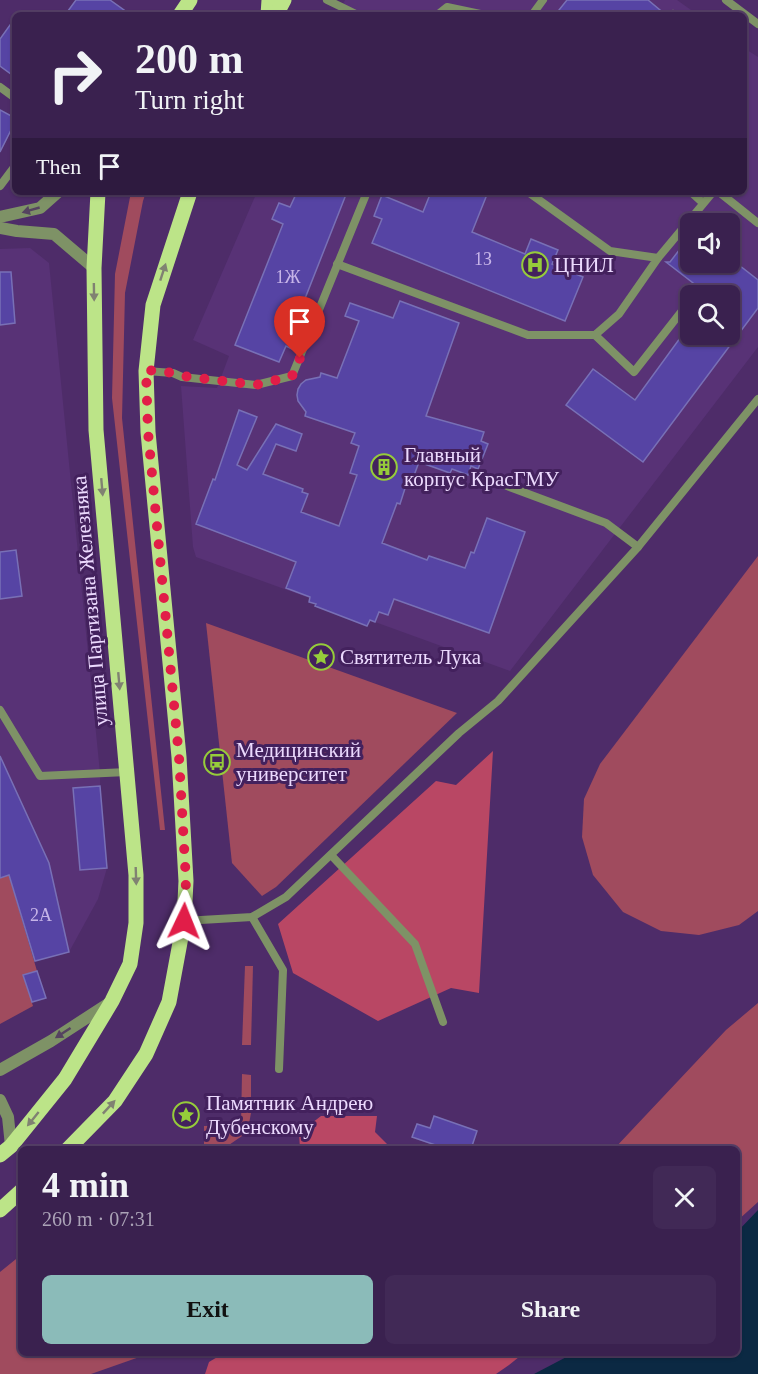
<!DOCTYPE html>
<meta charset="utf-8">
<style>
:root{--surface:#3a214f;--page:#412956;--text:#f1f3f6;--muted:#aba3b7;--line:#543e66;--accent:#8bbbb9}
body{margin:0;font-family:"Times New Roman",serif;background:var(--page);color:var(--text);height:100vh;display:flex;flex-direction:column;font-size:22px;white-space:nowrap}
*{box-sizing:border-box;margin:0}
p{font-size:20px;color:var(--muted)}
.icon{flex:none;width:33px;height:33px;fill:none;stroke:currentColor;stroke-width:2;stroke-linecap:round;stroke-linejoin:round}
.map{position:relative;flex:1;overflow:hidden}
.sheet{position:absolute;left:18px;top:1146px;width:722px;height:210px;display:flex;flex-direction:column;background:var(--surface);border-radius:9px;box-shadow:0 2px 4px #0004,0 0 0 2px var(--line)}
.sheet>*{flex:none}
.hud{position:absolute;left:12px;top:12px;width:735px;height:183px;border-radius:9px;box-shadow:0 2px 4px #0004,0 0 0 2px var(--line);background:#3a214f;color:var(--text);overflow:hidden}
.buttons{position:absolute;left:680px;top:213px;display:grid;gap:12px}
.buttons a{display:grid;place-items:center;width:60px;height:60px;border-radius:9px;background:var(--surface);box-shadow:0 2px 4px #0004,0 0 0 2px var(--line);font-size:30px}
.pin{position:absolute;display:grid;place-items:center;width:51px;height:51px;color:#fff;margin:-62px -26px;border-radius:50% 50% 50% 0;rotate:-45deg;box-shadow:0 0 6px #0007}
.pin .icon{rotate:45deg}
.me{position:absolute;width:66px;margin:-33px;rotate:2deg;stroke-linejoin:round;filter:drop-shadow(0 0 4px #0008)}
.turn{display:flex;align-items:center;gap:21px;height:126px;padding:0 24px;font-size:27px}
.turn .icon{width:78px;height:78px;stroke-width:2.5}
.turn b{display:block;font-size:42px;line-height:51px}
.then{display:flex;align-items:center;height:57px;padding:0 24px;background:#0003;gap:12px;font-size:22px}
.round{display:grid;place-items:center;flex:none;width:63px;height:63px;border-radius:9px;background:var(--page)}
.overview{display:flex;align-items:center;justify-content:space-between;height:102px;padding:0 24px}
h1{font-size:36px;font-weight:700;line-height:45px}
.primary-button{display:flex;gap:12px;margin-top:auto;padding:12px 24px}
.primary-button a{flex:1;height:69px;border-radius:9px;background:var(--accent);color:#111;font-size:24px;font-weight:700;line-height:69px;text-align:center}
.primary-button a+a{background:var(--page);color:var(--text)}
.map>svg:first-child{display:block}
</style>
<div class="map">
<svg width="758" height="1374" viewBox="0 0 758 1374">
<rect width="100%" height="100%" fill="#4e2c69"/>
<g fill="#583276" fill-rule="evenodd">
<polygon points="345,0 677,0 698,15 338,15"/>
<path d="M 744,48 L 758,57 L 758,347 L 510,671 L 196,557 L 193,547 L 181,386 L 217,388 L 229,356 L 193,340 L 257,192 L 744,192 ZM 690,224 L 729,224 L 729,262 L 690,262 ZM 690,296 L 729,296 L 729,334 L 690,334 Z"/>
<polygon points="30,248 49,263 100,773 100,786 107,868 98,899 69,952 35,961 9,875 0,878 0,249"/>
</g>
<g fill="#a04b5e">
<polygon points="131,192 146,192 143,201 125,293 122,418 165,830 160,830 112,398 115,274"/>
<polygon points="758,556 758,911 739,925 699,935 661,931 623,912 593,875 582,837 584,799 600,764"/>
<polygon points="206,623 457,713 276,887 262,896 232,863"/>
<polygon points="9,875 37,971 23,975 33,1006 0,1024 0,878"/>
<polygon points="245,966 253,966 251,1045 242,1045"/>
<polygon points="758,1003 758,1202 737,1221 736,1149 614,1149 726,1030"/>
<polygon points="242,1074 251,1075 251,1113 248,1129 242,1136 223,1149 204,1149 204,1126 241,1125"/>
<polygon points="21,1255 21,1353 148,1354 91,1374 0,1374 0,1272"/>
</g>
<g fill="#b94764">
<polygon points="493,751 479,993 451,988 378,1021 293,973 278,924 436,781 456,785"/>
<polygon points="321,1116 377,1116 375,1132 392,1149 300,1149 299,1133"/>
<polygon points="224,1353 524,1353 509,1365 496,1374 205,1374 209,1362"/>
</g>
<polygon fill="#0b2943" points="758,1210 758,1374 534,1374 574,1353 736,1353 737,1232"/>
<g fill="#5644a4" stroke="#7870b6" stroke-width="1.5">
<polygon points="76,0 110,0 131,15 65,15"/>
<polygon points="567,0 648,0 666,15 555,15"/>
<polygon points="15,18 15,77 0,66 0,39"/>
<polygon points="0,110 15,118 15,122 0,152"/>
<polygon points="297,192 347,192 293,329 301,333 294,350 286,346 279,362 235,345 283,224 272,219 279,203 290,207"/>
<polygon points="431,192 488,192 472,232 525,254 531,239 558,250 552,264 583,277 565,321 372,243 382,219 374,216 382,195 423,212"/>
<polygon points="690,236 690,262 735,262 758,280 758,308 643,462 566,405 593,369 635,400 683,334 729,334 729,296 710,296 666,262 670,262"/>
<polygon points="0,272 11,272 15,323 0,325"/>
<polygon points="400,301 459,323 426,416 484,432 481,441 488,444 478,469 471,466 468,475 452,469 450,473 419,462 412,481 408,479 400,504 397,503 382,543 427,560 429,556 465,568 471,552 474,553 487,518 525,532 489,633 394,599 388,615 379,612 375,622 370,620 367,626 315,606 316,604 309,602 310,597 286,588 296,562 196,524 213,479 215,480 239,410 257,417 237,465 247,470 276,424 302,434 296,451 276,444 263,474 303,489 302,492 308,494 301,512 339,526 357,475 350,473 359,446 351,443 355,433 305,416 306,412 298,401 297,395 298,389 301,384 306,380 320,377 321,373 337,378 359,321 345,316 350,303 393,318"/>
<polygon points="16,550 22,596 0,599 0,552"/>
<polygon points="0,756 49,863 69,952 35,961 9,875 0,878"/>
<polygon points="100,786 107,868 80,870 73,788"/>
<polygon points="37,971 46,998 32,1002 23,975"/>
<polygon points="434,1116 477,1131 471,1149 447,1149 412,1137 417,1124 430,1128"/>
</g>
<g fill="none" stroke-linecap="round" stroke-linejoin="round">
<g stroke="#7e9266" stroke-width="8">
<polyline points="327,0 358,15"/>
<polyline points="726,0 758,24"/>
<polyline points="437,15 447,7 485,15"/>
<polyline points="532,15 543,0"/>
<polyline points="672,15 673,14"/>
<polyline points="0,87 15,98"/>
<polyline points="0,186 15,166"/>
<polyline points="691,192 703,203"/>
<polyline points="719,192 758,223"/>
<polyline points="658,258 713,192"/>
<polyline points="337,264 528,335 595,335 619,314 658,258 610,251 528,192"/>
<polyline points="595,335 634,372 685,307"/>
<polyline points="146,371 173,373 182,377 256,385 292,376 367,192"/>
<polyline points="507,486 606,523 638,547"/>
<polyline points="0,710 40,776 127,772"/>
<polyline points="331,855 415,944 443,1022"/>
<polyline points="252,917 283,970 279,1069"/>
<polyline points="184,921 252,917 286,897 459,733 498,701 638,547 758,399"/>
</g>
<g stroke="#7e9266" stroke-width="12">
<polyline points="0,1070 51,1041 111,1002"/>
<polyline points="0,1100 8,1117 11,1146"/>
</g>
<g stroke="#7e9266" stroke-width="12">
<polyline points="0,217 40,208 58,192"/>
<polyline points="0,228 17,231 54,234 94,268"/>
</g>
<g stroke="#bce488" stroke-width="15">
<polyline points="180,15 190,0"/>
<polyline points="268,15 269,0"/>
<polyline points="276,15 284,0"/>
<polyline points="68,1149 115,1101 146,1054 169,1002 184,921 186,881 179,757 148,432 146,371 153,305 190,192"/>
<polyline points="0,1155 11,1146 65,1079 112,1001 130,964 136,923 136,875 96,430 94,268 98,192"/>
<polyline points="0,1210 21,1191"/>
</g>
</g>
<defs><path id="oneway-solid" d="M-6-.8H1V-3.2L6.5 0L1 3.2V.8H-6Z" transform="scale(1.5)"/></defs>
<g fill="#554360">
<use href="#oneway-solid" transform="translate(31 210) rotate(164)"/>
<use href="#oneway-solid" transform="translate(63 1033) rotate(147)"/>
</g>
<g fill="#808272">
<use href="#oneway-solid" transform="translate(163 272) rotate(-72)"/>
<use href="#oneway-solid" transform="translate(94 292) rotate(89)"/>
<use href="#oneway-solid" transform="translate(102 487) rotate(85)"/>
<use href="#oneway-solid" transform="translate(119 681) rotate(85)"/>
<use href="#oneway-solid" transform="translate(136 876) rotate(88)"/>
<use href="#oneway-solid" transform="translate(109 1107) rotate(-47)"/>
<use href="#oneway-solid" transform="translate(33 1119) rotate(129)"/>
</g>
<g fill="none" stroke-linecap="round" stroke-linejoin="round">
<polyline stroke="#e11d48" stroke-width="10" stroke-dasharray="0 18" points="184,921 186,881 179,757 148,432 146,370 173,373 182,376 256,385 292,376 300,358"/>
</g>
<defs>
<g id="hospital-ring" transform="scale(1.35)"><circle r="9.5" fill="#43215d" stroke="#96cc3a" stroke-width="1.5"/><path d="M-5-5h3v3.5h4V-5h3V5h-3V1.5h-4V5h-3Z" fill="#96cc3a"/></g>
<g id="building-ring" transform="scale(1.35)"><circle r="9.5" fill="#43215d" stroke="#96cc3a" stroke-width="1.5"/><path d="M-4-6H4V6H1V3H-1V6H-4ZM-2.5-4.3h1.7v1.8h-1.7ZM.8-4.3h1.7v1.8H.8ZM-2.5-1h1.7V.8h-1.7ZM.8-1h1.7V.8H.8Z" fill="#96cc3a"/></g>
<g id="sight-ring" transform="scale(1.35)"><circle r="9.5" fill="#43215d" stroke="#96cc3a" stroke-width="1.5"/><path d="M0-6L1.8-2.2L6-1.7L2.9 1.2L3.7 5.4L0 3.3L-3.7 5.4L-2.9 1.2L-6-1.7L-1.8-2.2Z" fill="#96cc3a"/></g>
<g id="bus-ring" transform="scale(1.35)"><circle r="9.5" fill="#43215d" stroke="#96cc3a" stroke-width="1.5"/><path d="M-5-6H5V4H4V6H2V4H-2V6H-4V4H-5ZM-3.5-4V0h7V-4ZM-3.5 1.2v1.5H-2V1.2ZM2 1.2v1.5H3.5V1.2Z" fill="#96cc3a"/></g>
</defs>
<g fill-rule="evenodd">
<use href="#hospital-ring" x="535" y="265"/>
<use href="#building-ring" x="384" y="467"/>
<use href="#sight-ring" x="321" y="657"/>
<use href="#bus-ring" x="217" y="762"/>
<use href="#sight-ring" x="186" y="1115"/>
</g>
<g text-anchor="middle" stroke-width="6" stroke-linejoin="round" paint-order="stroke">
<g font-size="18" fill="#c6b4e8">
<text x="483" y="265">1З</text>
<text x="288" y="283">1Ж</text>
<text x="41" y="921">2А</text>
</g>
<g font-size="21" fill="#ecdafe" stroke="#43215d" text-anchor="start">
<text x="554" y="272">ЦНИЛ</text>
<text x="404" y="462">Главный<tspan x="404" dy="24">корпус КрасГМУ</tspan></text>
<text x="340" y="664">Святитель Лука</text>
<text x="236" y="757">Медицинский<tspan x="236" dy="24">университет</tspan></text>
<text x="206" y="1110">Памятник Андрею<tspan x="206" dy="24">Дубенскому</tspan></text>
</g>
<g font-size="21" fill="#ecdafe" stroke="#43215d">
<text transform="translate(90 601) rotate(-95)" y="7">улица Партизана Железняка</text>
</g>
</g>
</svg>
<div class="buttons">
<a><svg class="icon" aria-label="sound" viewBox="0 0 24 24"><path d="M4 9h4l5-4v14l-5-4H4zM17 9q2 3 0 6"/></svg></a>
<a><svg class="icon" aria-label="search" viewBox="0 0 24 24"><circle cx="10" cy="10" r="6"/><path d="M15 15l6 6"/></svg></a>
</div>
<div class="pin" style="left:300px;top:358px;background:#d93025"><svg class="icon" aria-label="arrive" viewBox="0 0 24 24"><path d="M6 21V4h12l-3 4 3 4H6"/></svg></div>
<svg class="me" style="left:184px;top:921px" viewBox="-20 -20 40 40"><path d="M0-17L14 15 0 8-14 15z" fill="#e11d48" stroke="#fff" stroke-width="4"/></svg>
<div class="hud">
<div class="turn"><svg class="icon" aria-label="right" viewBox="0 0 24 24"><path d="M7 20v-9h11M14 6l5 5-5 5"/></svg><div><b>200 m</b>Turn right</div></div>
<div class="then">Then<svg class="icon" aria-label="arrive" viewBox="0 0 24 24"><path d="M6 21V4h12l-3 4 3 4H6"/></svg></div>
</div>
<section class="sheet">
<div class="overview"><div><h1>4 min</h1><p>260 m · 07:31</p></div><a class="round"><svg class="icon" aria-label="close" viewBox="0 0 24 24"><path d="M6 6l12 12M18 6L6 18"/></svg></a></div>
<div class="primary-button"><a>Exit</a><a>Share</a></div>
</section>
</div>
